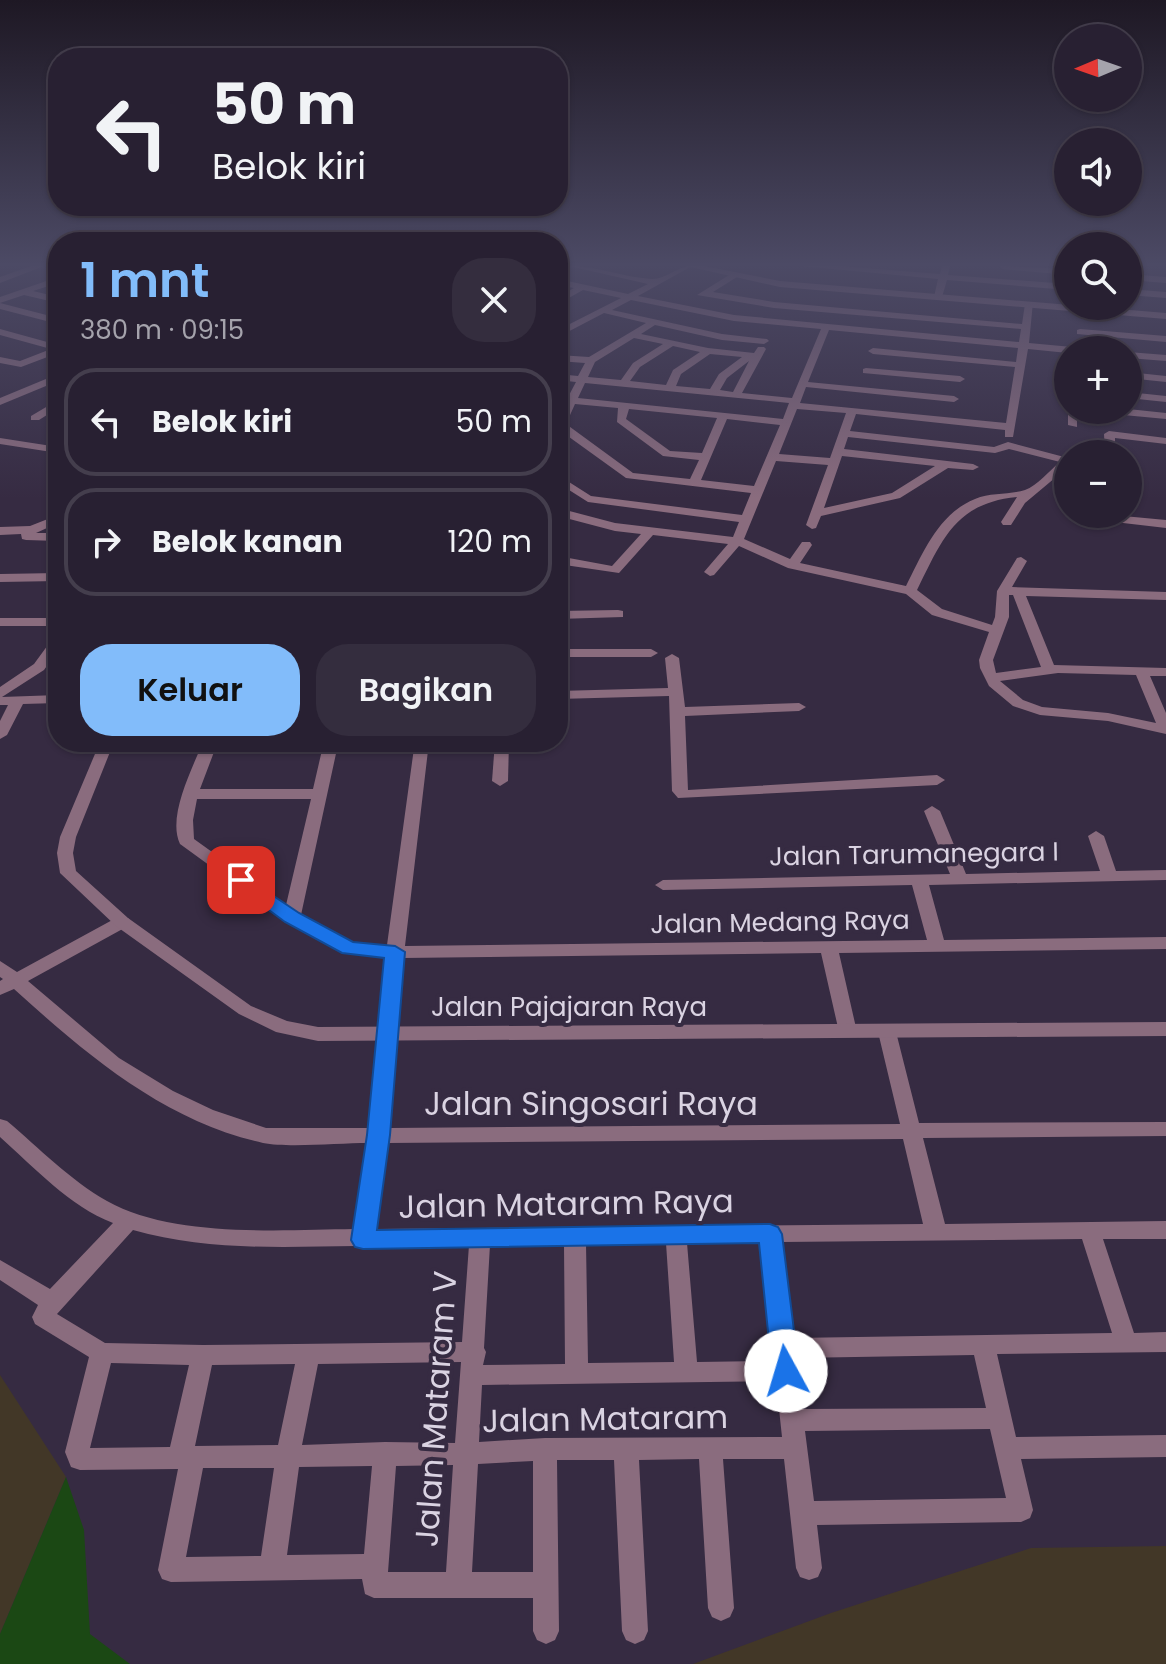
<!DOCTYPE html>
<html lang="id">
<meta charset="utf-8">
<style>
:root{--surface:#282032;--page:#342d3e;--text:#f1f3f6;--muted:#a5a3ac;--line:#443e4d;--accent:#82bcfa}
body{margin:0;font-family:Poppins,sans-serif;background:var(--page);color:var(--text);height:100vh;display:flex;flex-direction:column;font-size:30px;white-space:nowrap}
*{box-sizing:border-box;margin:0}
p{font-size:26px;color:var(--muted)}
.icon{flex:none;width:44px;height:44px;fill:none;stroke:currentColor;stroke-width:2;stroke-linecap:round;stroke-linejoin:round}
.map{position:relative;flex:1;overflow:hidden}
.sheet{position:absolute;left:48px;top:232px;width:520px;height:520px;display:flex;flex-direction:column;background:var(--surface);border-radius:32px;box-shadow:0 2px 6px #0004,0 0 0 2px var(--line)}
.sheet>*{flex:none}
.top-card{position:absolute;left:48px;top:48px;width:520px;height:168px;border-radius:32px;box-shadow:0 2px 6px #0004,0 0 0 2px var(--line);background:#282032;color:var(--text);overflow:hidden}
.needle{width:52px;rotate:268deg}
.controls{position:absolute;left:1054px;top:24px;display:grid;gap:16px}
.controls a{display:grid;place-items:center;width:88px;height:88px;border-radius:50%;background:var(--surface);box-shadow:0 2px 6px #0004,0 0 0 2px var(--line);font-size:40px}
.pin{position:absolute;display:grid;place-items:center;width:68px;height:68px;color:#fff;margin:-34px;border-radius:16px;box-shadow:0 4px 12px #0006}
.me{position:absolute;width:88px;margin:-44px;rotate:354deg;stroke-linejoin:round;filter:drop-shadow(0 0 6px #0008)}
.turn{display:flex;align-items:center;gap:28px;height:168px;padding:0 32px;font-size:36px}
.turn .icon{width:104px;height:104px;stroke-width:2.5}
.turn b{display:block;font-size:56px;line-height:68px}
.round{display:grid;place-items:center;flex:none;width:84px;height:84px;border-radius:32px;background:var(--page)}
.overview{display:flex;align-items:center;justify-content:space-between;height:136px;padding:0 32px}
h1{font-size:48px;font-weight:600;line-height:60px;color:var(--accent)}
.button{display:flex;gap:16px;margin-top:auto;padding:16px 32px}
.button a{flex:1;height:92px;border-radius:32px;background:var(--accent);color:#111;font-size:32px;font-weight:600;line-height:92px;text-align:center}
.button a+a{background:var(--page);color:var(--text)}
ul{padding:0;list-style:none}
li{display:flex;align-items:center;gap:24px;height:108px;margin:0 16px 12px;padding:0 16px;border:4px solid var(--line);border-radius:32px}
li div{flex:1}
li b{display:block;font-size:30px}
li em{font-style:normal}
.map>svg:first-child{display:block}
</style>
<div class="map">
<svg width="1166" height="1664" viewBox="0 0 1166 1664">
<rect width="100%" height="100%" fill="#362b42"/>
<g fill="#423727">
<polygon points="0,1375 66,1477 0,1634"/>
<polygon points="1166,1546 1166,1664 693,1664 831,1613 1031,1548"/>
</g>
<polygon fill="#1b4814" points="66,1477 84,1530 90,1634 130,1664 0,1664 0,1634"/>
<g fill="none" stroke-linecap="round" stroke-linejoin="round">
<g fill="#8a6c7e" fill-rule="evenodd">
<polygon points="31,266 44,266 0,283 0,277"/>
<path d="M 569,266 C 597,266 623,277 651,279 C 665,280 677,266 692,266 L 638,296 L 734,315 L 1019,342 L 1021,329 L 774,308 L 697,295 L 734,272 L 737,273 L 737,277 L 713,292 L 774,302 L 1022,324 L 1025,304 L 1033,302 L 1029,343 L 1072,347 L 1077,350 L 1068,350 L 1068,353 L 1028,349 L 1013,437 L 1005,437 L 1005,430 L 856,414 L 850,431 L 994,447 L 1008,442 L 1068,458 L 1068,467 L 1025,503 L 1011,525 L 1003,525 L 1001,522 L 1017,497 C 955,503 942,540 917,590 L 942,609 L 992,625 L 995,617 L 997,591 L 1017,558 L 1021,557 L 1027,561 L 1012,587 L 1166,592 L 1166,600 L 1026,596 L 1054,665 L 1166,668 L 1166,676 L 1150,676 L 1166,713 L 1166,734 L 1108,721 L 1040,715 L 1013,706 L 989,686 L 980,668 L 979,660 L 989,632 L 932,615 L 906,594 L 788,568 L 739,546 L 714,575 L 710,576 L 704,572 L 728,544 L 653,535 L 619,573 L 558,564 L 558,556 L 612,566 L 641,534 L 615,531 L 558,516 L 558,508 L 615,523 L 733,537 L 739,522 L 588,502 L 558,483 L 558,475 L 591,496 L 742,515 L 751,493 L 626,478 L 558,429 L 558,418 L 565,403 L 558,402 L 558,396 L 568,397 L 576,382 L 558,380 L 558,374 L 578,376 L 585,363 L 558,361 L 558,355 L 589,357 L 646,323 L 604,313 L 558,337 L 558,330 L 621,298 L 583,290 L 558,304 L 558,297 L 574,288 L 558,285 L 558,279 L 628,294 L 648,284 ZM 631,300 L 734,321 L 821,329 L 792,398 L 742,393 L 766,349 L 764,347 L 758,347 L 754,353 L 708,348 L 641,334 L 655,325 L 722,340 L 764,344 L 769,341 L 767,339 L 722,334 L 612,310 ZM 829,330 L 1018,348 L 1016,362 L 873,348 L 868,351 L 873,354 L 1015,367 L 1006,423 L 800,403 L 806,387 L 954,402 L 959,399 L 954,396 L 808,382 ZM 634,338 L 663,344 L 633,363 L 621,380 L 588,377 L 595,362 ZM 673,346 L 700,352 L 673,370 L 666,385 L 630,381 L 640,367 ZM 710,354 L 742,357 L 719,374 L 710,389 L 676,386 L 681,374 ZM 749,361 L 733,392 L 720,390 L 727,378 ZM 585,383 L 789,403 L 783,419 L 578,398 ZM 575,404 L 618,408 L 617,422 L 663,456 L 699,460 L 690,479 L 633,473 L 566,424 ZM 629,409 L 717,418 L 702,453 L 670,451 L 626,419 ZM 797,409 L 846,413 L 830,458 L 779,454 ZM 727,419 L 780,425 L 754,486 L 701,480 ZM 848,437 L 995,453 L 1009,449 L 1060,462 C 1050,470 1037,486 1025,490 C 1009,495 991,492 975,499 C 938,514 923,553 906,586 L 800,563 L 812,545 L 810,542 L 802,542 L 790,559 L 744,539 L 776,461 L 828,465 L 806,525 L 812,529 L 816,528 L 821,516 L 900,498 L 948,468 L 973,470 L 979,467 L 973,464 L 844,449 ZM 842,456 L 935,466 L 892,493 L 824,508 ZM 1009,595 L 1013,595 L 1041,667 L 996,673 L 993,660 L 1009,617 ZM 1058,673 L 1136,675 L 1156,723 L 1108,713 L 1042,707 L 1023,700 L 1000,681 Z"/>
<polygon points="801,266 840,266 940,274 942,266 950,266 948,275 1068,284 1068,290 947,280 942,297 938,300 934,297 938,279"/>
<polygon points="999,266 1068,269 1068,275 1003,269"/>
<polygon points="1128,274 1166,277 1166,283 1128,280"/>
<polygon points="58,277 58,283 33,291 58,297 58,303 24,295 0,303 0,297"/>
<polygon points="1128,289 1166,292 1166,298 1128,295"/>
<polygon points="0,303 58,318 58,324 0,309"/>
<polygon points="0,329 58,345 58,353 21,367 0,363 0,357 20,361 51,349 0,335"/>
<polygon points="1080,329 1166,336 1166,342 1077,334 1077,330"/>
<polygon points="1128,352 1166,355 1166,361 1128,358"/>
<polygon points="866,368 960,376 965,379 960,382 863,373 863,369"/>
<polygon points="1128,372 1166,376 1166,382 1128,378"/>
<polygon points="58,374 58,381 0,405 0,398"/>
<polygon points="1128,392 1166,396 1166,402 1128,398"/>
<polygon points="58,400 58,408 39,420 31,420 31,416"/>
<polygon points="1068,408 1077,410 1077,427 1068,425"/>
<polygon points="1128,409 1166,413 1166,419 1102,413 1097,410"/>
<polygon points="1109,431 1166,438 1166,444 1115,438 1115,454 1105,454 1104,434"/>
<polygon points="0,438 58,447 58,453 0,444"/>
<polygon points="1102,514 1166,520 1166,528 1106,521 1102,520"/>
<polygon points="58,515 58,523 36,533 58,533 58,541 26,540 22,539 21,534 0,535 0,527 30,526"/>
<polygon points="618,610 623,611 623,617 558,619 558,611"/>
<rect x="0" y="618" width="58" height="8"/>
<polygon points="58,637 58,650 44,670 2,697 58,695 58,703 23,704 7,735 0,739 0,721 8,705 0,705 0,687 34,664 53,638"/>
<polygon points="558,649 651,649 658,653 651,657 558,657"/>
<polygon points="672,654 679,658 685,707 799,703 806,707 799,711 685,716 688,790 937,775 945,780 937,785 678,798 672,791 669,696 558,699 558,691 668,688 665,658"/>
<path d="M 203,742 L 429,742 L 405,946 L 927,940 L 912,885 L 663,890 L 655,885 L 663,880 L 950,874 L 924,811 L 932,806 L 940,811 L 966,874 L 1100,871 L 1088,836 L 1096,831 L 1104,836 L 1116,871 L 1166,870 L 1166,880 L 929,885 L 944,940 L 1166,937 L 1166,949 L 839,953 L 857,1032 L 855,1037 L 841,1037 L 839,1032 L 821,953 L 403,958 L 390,1128 L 900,1124 L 878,1032 L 880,1027 L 894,1027 L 896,1032 L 919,1123 L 1166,1122 L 1166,1136 L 923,1138 L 945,1224 L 1166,1221 L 1166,1239 L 1103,1239 L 1134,1333 L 1166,1332 L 1166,1352 L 997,1354 L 1016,1437 L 1166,1435 L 1166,1457 L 1021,1459 L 1033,1510 L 1030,1518 L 1021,1522 L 817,1525 L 822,1568 L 818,1577 L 809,1580 L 800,1577 L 796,1568 L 784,1459 L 723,1459 L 734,1608 L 730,1617 L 721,1621 L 712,1617 L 708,1608 L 699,1459 L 639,1460 L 648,1631 L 644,1640 L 635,1644 L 626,1640 L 622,1631 L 614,1460 L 557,1460 L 559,1631 L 555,1640 L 546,1644 L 537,1640 L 533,1631 L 533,1598 L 374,1598 L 365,1594 L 362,1579 L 171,1582 L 162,1579 L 158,1570 L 178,1469 L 80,1470 L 71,1467 L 65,1452 L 89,1357 L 35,1324 L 32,1317 L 38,1305 L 0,1280 L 0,1260 L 50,1289 L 113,1223 C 69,1206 35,1168 0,1137 L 0,1119 L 7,1121 C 39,1148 70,1180 107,1201 C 173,1238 280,1230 354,1229 L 368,1143 C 340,1143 288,1148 263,1143 C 164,1121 87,1055 14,989 L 0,995 L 0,981 L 3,979 L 0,977 L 0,961 L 17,972 L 116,918 L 128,918 L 131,922 L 128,926 L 28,981 L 119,1058 L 173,1091 L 213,1110 L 266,1128 L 370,1128 L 386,957 L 343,952 L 286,921 L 180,844 C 167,817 192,769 203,742 ZM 414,748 L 387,945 L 353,943 L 301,915 L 337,749 ZM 322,750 L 313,789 L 200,789 L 214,752 ZM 197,799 L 311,799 L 286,905 L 194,839 L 193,820 ZM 903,1139 L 923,1224 L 375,1229 L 388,1143 ZM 133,1230 C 206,1251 281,1247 356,1246 L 363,1249 L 370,1246 L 469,1245 L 462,1342 L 203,1345 L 105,1343 L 57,1314 ZM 1082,1239 L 1112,1333 L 793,1338 L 782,1242 ZM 760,1242 L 773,1361 L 697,1362 L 687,1243 ZM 666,1243 L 674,1362 L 588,1363 L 586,1244 ZM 564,1244 L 565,1364 L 483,1365 L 486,1352 L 484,1348 L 490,1245 ZM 974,1355 L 986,1408 L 802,1409 L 796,1358 ZM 461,1362 L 455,1443 L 385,1442 L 302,1445 L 318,1364 ZM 111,1363 L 189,1365 L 170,1447 L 90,1448 ZM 295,1364 L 278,1445 L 195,1446 L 212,1365 ZM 776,1381 L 782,1437 L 545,1438 L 479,1442 L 482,1385 ZM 990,1429 L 1006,1498 L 814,1501 L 805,1431 ZM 533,1461 L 533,1572 L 472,1572 L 478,1464 ZM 453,1465 L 446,1572 L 388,1572 L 396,1466 ZM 372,1466 L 364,1554 L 287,1555 L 299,1467 ZM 203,1468 L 274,1468 L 261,1556 L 186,1557 Z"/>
<polygon points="495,742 509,742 508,781 500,786 492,781"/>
</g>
<g fill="#8a6c7e" fill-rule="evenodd">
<polygon points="686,266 704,266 780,281 1166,313 1166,319 780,287"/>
<polygon points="58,573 58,581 0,582 0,574"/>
<polygon points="100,742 114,742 76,837 73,853 76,871 128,918 251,1006 287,1021 318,1027 1166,1022 1166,1036 318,1041 276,1032 239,1014 116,926 60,873 57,853 60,837"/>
</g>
</g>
<linearGradient id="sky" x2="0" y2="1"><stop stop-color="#1e1824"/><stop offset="0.53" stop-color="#4c4a65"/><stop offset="1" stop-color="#4c4a65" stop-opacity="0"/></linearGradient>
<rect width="1166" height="499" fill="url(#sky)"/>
<polygon fill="#1a73e8" stroke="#114b97" stroke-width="2" points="241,874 299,913 353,942 395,946 405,952 390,1135 377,1230 770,1224 778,1227 782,1234 799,1371 795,1379 786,1382 776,1379 772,1371 759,1243 363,1249 355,1247 351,1240 367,1135 384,958 342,953 285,922 234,884 231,880 234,876"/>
<g text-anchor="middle" stroke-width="8" stroke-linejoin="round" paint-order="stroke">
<g font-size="26" fill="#dad3e2" stroke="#362b42">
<text transform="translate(914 854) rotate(-1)" y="9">Jalan Tarumanegara I</text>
<text transform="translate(780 922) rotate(-1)" y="9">Jalan Medang Raya</text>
<text x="569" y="1016">Jalan Pajajaran Raya</text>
</g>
<g font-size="32" fill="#dad3e2" stroke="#362b42">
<text x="591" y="1115">Jalan Singosari Raya</text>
<text transform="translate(566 1204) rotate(-1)" y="11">Jalan Mataram Raya</text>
<text transform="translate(436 1409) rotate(-86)" y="11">Jalan Mataram V</text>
<text transform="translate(605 1419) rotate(-1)" y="11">Jalan Mataram</text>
</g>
</g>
</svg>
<div class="controls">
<a><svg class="needle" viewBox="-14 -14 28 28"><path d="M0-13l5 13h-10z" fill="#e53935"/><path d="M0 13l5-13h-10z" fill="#a5a3ac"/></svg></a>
<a><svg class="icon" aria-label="sound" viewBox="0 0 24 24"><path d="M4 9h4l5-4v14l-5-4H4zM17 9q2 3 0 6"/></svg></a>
<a><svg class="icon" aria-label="search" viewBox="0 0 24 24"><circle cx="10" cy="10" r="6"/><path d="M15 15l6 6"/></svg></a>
<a>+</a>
<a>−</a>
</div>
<div class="pin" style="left:241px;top:880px;background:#d93025"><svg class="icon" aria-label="arrive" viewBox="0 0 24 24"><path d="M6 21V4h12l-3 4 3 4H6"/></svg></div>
<svg class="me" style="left:786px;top:1371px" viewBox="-20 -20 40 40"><circle r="19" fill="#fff"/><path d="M0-13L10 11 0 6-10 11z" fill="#1a73e8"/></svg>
<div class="top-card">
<div class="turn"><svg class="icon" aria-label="left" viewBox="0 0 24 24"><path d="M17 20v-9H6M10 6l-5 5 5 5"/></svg><div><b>50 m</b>Belok kiri</div></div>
</div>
<section class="sheet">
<div class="overview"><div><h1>1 mnt</h1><p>380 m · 09:15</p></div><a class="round"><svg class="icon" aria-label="close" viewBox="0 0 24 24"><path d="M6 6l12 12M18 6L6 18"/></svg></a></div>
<ul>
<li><svg class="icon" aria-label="left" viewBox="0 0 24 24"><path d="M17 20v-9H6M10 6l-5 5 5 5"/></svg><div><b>Belok kiri</b></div><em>50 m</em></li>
<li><svg class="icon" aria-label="right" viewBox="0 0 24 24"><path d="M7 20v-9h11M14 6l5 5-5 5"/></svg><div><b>Belok kanan</b></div><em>120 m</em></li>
</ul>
<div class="button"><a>Keluar</a><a>Bagikan</a></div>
</section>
</div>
